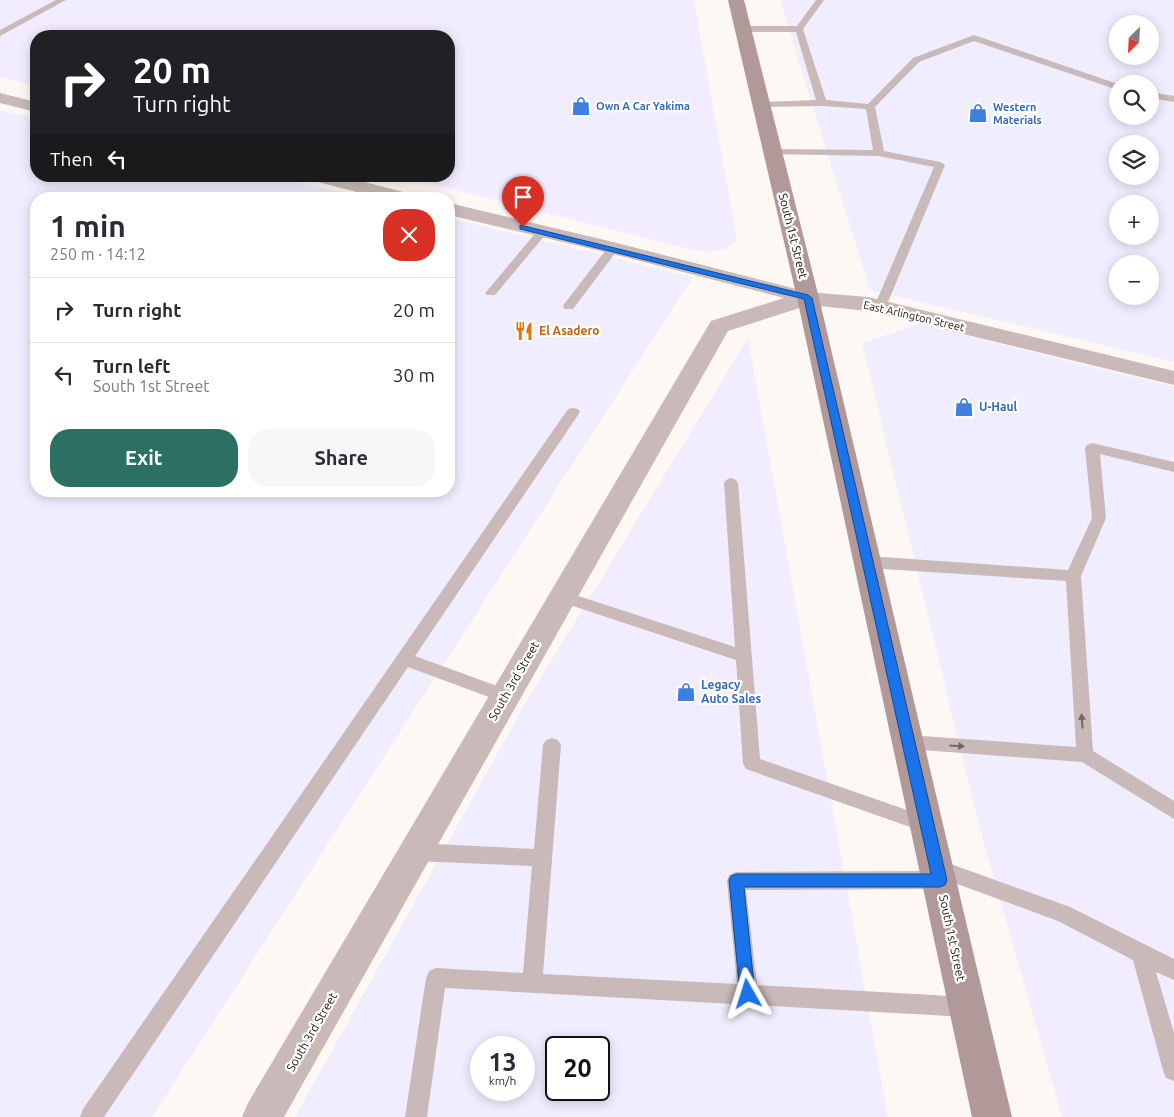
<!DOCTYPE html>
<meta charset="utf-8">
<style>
:root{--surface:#fff;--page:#f7f7f7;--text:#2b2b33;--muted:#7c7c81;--line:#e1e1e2;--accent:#2c7064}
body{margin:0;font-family:Ubuntu,sans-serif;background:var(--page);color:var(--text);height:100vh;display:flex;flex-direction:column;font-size:19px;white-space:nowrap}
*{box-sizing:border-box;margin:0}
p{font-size:16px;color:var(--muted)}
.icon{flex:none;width:28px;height:28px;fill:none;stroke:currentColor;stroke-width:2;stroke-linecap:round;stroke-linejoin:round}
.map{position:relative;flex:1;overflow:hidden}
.sheet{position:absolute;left:30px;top:192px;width:425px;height:305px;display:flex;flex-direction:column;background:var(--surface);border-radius:20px;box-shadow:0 2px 12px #0003}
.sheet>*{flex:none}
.guide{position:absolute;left:30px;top:30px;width:425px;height:152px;border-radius:20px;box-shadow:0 2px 12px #0003;background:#202124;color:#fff;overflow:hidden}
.needle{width:32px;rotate:204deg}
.buttons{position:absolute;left:1109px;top:15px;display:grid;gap:10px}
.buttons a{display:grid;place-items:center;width:50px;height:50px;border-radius:50%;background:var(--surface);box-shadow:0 2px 12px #0003;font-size:25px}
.speed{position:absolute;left:470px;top:1036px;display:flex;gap:10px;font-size:25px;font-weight:700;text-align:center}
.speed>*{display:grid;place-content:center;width:65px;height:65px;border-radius:50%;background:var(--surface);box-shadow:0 2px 12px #0003;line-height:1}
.speed small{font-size:12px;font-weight:400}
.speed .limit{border:2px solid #111;border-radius:8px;background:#fff;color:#111}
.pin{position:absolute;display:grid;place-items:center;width:42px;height:42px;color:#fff;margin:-51px -21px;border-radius:50% 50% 50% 0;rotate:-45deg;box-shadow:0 0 5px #0007}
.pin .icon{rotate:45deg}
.me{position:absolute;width:55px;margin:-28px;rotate:354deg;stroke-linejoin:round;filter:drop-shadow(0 0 4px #0008)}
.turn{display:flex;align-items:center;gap:18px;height:105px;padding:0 20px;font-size:22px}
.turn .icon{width:65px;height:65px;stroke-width:2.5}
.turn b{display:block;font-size:35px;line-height:42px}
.then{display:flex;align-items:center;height:48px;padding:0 20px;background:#0003;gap:10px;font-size:19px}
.round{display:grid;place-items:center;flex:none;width:52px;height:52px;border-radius:20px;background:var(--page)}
.headline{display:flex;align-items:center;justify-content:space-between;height:85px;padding:0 20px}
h1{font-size:30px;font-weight:700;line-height:38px}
.cta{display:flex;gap:10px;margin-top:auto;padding:10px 20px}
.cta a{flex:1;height:58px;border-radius:20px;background:var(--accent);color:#fff;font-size:20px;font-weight:700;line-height:58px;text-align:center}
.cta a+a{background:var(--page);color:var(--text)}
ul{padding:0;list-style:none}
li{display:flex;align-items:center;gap:15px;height:65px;padding:0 20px;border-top:1px solid var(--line)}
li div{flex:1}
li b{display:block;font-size:19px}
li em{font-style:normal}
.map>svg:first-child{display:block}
</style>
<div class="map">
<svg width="1174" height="1117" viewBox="0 0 1174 1117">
<rect width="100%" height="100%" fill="#fef8f4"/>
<g fill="#f1ecfe">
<polygon points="0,0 694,0 737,240 726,249 709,252 693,250 400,176 449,176 449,36 36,36 36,86 0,77"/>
<polygon points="780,0 923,0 864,87 805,82"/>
<polygon points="748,338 835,823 526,702"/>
<polygon points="979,826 1174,896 1174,1117 1062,1117"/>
</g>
<g fill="#efedfe" fill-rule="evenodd">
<path d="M 923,0 L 1174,0 L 1174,362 L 870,290 L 805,82 L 864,87 ZM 1118,24 L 1150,24 L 1150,56 L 1118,56 ZM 1118,84 L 1150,84 L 1150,116 L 1118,116 ZM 1118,144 L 1150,144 L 1150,176 L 1118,176 ZM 1118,204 L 1150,204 L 1150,236 L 1118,236 ZM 1118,264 L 1150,264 L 1150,296 L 1118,296 Z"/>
<polygon points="0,110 36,119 36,176 274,176 368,199 36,199 36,491 449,491 449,218 693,277 152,1117 0,1117"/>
<polygon points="919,324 1174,387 1174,896 979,826 862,343"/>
<path d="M 526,702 L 835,823 L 888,1117 L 295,1117 ZM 481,1048 L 524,1048 L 524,1090 L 481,1090 ZM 556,1048 L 599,1048 L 599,1090 L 556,1090 Z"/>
</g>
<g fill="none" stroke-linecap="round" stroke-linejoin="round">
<g fill="#c9b9b8" fill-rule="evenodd">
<polygon points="56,0 66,0 0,36 0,30"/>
<polygon points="816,0 824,0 803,29 826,100 868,104 913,58 974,35 1118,84 1118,90 974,41 919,62 875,107 884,151 940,162 945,165 886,307 880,311 874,307 934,167 879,156 769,154 769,150 773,149 873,150 866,109 822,106 758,107 758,103 761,102 816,100 796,32 742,32 738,29 742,26 797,26"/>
<polygon points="1150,92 1174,96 1174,102 1150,98"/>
<polygon points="542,229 546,230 548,232 546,234 495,295 487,295 485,293 487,291 538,230"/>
<polygon points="613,245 619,248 573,309 565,309 563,306 565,303 609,246"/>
<polygon points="573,408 578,409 580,412 578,415 415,656 511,691 513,696 511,701 505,703 408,667 104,1117 80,1117 83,1109 568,409"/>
<polygon points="1092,443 1174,462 1174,472 1100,454 1106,518 1081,576 1093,751 1174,801 1174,819 1082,762 908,749 902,747 899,742 902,737 908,735 1076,747 1066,581 868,568 863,566 860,562 863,558 868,556 1068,570 1092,518 1085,448 1087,445"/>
<polygon points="731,478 736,480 738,483 760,759 933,819 936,825 933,831 927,833 746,769 743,764 736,660 558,601 555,597 558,593 563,591 735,647 724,483 726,480"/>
<polygon points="552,738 558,740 561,745 543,974 737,984 727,881 729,875 736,872 929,871 928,868 930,862 937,859 1070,907 1174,959 1174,980 1156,972 1174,1033 1174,1081 1166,1078 1163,1070 1133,960 1058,921 949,881 947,886 940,889 746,890 757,985 967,997 974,1000 977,1007 974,1014 967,1017 445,988 427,1117 405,1117 426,978 429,971 436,968 523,973 532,866 415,861 408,858 406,852 408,846 415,843 534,849 543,745 546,740"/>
</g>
<g fill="#c9b9b8" fill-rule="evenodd">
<polygon points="0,93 36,102 36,112 0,103"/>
<polygon points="308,176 341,176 415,195 418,199 384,199 310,180"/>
<polygon points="449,203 613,242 808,292 868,297 1174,371 1174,385 868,311 809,305 728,331 284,1117 242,1117 248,1103 708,326 711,321 784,298 609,253 449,215"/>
</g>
<polygon fill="#b19999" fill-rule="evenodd" points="728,0 744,0 819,298 1012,1117 972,1117 797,298"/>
</g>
<defs><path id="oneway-solid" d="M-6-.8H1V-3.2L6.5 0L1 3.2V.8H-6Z" transform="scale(1.25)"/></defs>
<g fill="#726662">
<use href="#oneway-solid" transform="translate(1082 721) rotate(-94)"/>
<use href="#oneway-solid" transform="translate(957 746) rotate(4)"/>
</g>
<polygon fill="#1a73e8" stroke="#114b97" points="520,225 808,295 812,298 947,880 945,885 940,887 744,887 755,994 753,1000 748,1002 742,1000 740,994 729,880 731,876 736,874 931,874 804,299 520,229"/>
<defs>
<g id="shop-bare" transform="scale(1.5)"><path d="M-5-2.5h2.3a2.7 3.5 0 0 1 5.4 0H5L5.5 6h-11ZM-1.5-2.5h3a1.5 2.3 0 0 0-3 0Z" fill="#3f7fe0" stroke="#fff" stroke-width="2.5" paint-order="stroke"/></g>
<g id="restaurant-bare" transform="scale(1.5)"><path d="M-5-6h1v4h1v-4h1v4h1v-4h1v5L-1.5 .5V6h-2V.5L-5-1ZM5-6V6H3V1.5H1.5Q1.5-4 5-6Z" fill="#e8710a" stroke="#fff" stroke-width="2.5" paint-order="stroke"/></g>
</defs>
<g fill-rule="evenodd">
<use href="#shop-bare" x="581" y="106"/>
<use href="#shop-bare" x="978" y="113"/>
<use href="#restaurant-bare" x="524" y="331"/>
<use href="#shop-bare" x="964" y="407"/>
<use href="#shop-bare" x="686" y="692"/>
</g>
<g text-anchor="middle" stroke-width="4.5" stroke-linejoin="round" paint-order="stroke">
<g font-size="11" font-weight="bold" fill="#366cbe" stroke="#fff" text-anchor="start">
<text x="596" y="110">Own A Car Yakima</text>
<text x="993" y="111">Western<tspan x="993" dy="13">Materials</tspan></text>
</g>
<g font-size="11" fill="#1c130b" stroke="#fff">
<text transform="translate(914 316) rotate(13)" y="4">East Arlington Street</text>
</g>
<g font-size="12" fill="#1c130b" stroke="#fff">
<text transform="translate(793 236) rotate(76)" y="4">South 1st Street</text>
<text transform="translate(514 681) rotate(-60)" y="4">South 3rd Street</text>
<text transform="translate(952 938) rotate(78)" y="4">South 1st Street</text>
<text transform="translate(312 1032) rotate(-60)" y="4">South 3rd Street</text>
</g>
<g font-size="12" font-weight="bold" fill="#c56008" stroke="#fff" text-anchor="start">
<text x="539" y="335">El Asadero</text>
</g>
<g font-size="12" font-weight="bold" fill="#366cbe" stroke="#fff" text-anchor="start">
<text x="979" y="411">U-Haul</text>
<text x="701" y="689">Legacy<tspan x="701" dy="14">Auto Sales</tspan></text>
</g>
</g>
</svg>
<div class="buttons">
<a><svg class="needle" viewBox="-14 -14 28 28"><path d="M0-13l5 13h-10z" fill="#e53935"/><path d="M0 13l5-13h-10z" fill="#7c7c81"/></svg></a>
<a><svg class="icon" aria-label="search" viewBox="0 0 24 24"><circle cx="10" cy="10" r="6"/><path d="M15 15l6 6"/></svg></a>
<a><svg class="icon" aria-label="layers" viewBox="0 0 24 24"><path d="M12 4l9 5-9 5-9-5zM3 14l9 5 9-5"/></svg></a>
<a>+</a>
<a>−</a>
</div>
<div class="speed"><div>13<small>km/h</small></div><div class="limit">20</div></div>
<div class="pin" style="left:523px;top:227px;background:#d93025"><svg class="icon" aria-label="arrive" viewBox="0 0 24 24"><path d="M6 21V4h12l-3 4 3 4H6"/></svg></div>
<svg class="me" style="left:748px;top:994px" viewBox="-20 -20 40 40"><path d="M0-17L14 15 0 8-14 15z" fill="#1a73e8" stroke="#fff" stroke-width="4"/></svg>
<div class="guide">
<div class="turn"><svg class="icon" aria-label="right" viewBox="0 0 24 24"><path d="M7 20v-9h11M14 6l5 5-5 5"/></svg><div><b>20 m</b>Turn right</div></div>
<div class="then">Then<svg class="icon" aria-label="left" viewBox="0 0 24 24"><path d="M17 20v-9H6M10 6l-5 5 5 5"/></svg></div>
</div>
<section class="sheet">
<div class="headline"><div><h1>1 min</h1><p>250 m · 14:12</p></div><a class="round" style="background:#d93025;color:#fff"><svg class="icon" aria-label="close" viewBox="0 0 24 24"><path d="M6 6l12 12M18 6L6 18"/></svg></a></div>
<ul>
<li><svg class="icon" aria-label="right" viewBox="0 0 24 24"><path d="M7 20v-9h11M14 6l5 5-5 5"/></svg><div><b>Turn right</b></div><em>20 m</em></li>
<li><svg class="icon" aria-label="left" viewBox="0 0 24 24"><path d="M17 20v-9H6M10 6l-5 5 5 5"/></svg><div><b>Turn left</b><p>South 1st Street</p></div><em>30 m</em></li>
</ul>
<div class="cta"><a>Exit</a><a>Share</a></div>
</section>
</div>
